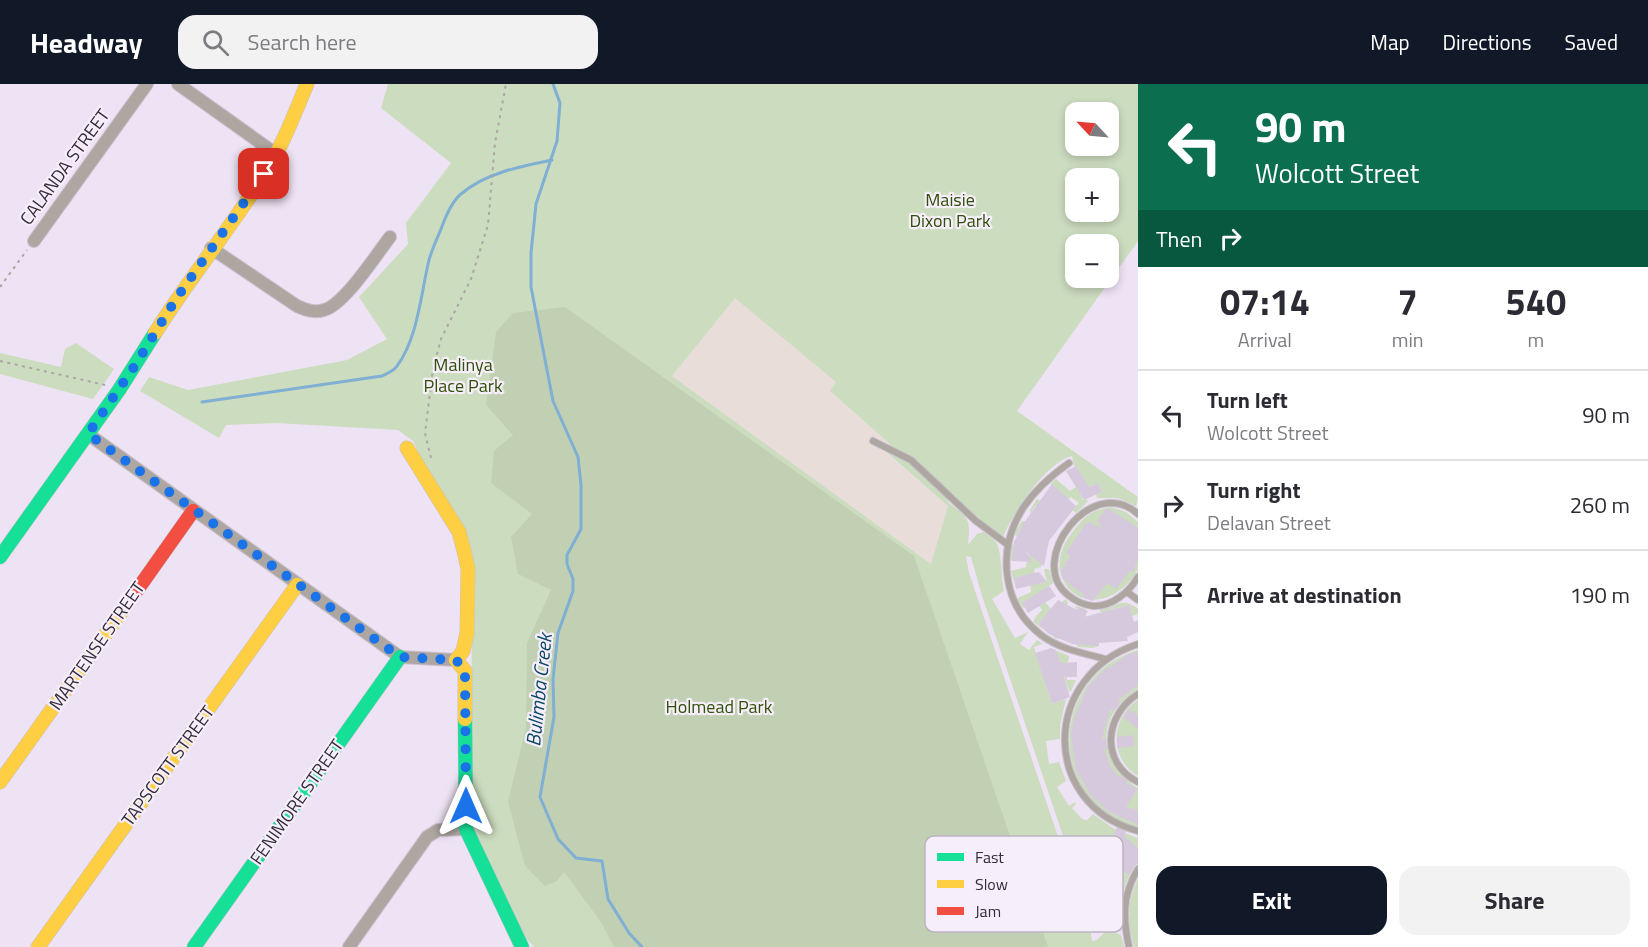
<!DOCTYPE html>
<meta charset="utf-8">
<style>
:root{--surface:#fff;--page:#f2f2f3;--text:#2b2b33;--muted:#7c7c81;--line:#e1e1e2;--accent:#111827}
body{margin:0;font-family:"Titillium Web",sans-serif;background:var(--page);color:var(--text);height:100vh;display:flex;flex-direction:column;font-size:22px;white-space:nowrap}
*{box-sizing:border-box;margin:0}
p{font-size:20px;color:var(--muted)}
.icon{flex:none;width:33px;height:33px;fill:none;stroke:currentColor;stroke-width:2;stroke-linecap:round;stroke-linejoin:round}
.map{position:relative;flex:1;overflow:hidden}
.drawer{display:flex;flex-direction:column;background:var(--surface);width:510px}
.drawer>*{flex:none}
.banner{background:#0b6e4f;color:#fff;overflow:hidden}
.needle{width:39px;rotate:296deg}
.tools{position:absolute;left:1065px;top:18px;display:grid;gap:12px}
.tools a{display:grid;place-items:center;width:54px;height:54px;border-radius:12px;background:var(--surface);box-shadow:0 3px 9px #0003;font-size:30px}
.pin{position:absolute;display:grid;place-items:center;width:51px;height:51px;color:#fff;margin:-26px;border-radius:12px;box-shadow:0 3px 9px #0006}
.me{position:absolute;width:66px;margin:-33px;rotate:0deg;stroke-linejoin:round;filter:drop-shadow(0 0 4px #0008)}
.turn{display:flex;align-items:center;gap:21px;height:126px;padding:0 18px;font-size:27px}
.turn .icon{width:78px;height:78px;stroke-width:2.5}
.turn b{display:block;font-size:42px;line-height:51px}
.then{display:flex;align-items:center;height:57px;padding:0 18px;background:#0003;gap:12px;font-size:22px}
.eta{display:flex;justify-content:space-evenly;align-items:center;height:102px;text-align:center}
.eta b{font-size:36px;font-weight:700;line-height:42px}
.primary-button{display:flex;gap:12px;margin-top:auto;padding:12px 18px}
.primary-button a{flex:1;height:69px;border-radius:18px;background:var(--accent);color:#fff;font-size:24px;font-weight:700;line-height:69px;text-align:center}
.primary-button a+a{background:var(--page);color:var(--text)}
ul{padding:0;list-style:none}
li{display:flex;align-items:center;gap:18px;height:90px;padding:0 18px;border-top:2px solid var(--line)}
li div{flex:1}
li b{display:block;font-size:22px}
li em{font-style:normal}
header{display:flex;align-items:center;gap:36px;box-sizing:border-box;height:84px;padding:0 30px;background:var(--accent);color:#fff}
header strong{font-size:28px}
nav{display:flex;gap:33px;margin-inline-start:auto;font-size:21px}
.search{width:420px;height:54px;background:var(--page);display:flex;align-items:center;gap:15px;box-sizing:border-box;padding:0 21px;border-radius:18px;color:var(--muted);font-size:22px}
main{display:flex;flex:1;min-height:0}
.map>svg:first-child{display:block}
</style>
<header>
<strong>Headway</strong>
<div class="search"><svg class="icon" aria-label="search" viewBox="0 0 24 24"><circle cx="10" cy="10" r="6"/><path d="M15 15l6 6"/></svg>Search here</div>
<nav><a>Map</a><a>Directions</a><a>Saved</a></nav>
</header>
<main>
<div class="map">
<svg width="1138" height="863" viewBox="0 0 1138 863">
<rect width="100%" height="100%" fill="#eee3f4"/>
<polygon fill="#e9ddda" points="735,213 836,298 830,307 891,361 885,368 948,422 931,480 672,292"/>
<g fill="#ccdcbf" fill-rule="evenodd">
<path d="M 388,0 L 1138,0 L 1138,157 L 1017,327 L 1138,413 L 1136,422 L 1118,414 L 1097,414 L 1096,411 L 1102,408 L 1098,399 L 1079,407 L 1083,416 L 1086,415 L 1088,417 L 1076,429 L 1072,426 L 1079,419 L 1071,413 L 1057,427 L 1041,483 L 1034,485 L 1037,500 L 1047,498 L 1044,485 L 1049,485 L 1053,499 L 1038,510 L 1051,525 L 1066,515 L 1068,519 L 1061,531 L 1076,539 L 1078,524 L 1076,526 L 1075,522 L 1086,525 L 1086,546 L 1103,528 L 1100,528 L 1100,526 C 1119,523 1120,512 1138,525 L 1138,530 L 1132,532 L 1129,521 L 1109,526 L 1084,550 L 1099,562 L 1093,564 L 1078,563 L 1065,540 L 1059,555 L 1054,554 L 1055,548 L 1048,529 L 1038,540 L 1047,548 L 1033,538 L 1036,532 L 1042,526 L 1037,519 L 1025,524 L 1022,523 L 1018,516 L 1019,513 L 1031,508 L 1029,491 L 1014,494 L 1016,505 L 1011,487 L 1026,483 L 1029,466 L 1012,477 L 1010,475 L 1011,462 L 1036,449 L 1022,442 L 1016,453 L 1015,449 L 1022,437 L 1026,437 L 1049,429 L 1036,421 L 1030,430 L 1030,426 L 1037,415 L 1050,423 L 1052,401 L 1050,400 L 1056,395 L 1070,407 L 1085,397 L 1076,382 L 1074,382 L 1072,372 C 1046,378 1013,429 1003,453 L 997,451 L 952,412 L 947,417 C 968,435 971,432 968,461 L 977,450 L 984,448 C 988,451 993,455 996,458 C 1002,466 1001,494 1004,507 L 992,515 L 1015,554 L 1028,548 L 1020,560 L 1029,566 L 1037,556 L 1043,560 L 1034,563 L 1041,586 L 1057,567 L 1069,572 L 1068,578 L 1065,579 L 1067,596 L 1076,596 L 1071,607 L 1069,607 L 1064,592 L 1045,599 L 1052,620 L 1066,615 L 1060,641 L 1060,655 L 1046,657 L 1049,680 L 1059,678 L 1066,697 L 1057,703 L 1069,722 L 1075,718 L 1076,720 L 1072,724 L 1082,735 L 1087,736 L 1093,730 L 1114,745 L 1138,754 C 1138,761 1138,771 1137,777 C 1134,785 1129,791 1126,799 C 1122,809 1122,824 1119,832 C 1111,851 1089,823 1084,814 L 982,512 L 971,473 L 966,472 L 969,489 L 1076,806 L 1084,824 L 1073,828 L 1071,837 L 1076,842 L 1089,838 L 1092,857 L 1097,856 L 1104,849 L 1114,848 L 1121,851 L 1124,863 L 534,863 L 522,850 L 471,743 L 472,483 L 413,357 L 398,346 L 276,339 L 226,341 L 219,354 L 140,307 L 149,293 L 188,306 L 347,276 L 387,255 L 359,213 L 408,160 L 406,139 L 451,79 L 381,24 ZM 1076,28 L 1108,28 L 1108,62 L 1076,62 ZM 1076,94 L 1108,94 L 1108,128 L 1076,128 ZM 1076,160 L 1108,160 L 1108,194 L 1076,194 ZM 735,214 L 836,298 L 830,307 L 891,361 L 885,367 L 948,422 L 931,480 L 672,292 Z"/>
<polygon points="76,259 114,285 93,315 0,290 0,269 61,283 65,265"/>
<path d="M 1111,423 L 1126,428 L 1138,438 C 1138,452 1138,472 1138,485 C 1136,491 1131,496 1127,500 C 1086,541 1037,494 1071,450 C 1084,433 1089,427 1111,423 Z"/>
<path d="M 1138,566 L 1138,605 C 1095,631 1097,678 1138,704 L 1138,743 C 1046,722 1047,593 1138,566 Z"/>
<path d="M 1138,616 L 1138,692 C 1109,675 1110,634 1138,616 Z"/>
<path d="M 1138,795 L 1138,863 L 1134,863 C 1127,840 1127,816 1138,795 Z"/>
</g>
<polygon fill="#c1d0b3" points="565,223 914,472 1048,863 614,863 601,838 564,788 557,797 545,802 525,782 508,718 526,643 527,559 551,506 518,490 511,453 532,430 491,399 494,367 513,351 486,321 496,248 513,229"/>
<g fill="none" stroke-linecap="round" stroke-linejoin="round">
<g stroke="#7fafd3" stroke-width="3">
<polyline points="553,0 560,19 557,57 536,120 531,169 531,203 553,317 578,373 581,401 581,445 567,471 567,480 573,495 573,507 558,549 553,595 554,633 540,713 558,755 576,774 602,777 608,815 629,849 642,863"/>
<path d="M 202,318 L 382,292 C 388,289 394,287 397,282 C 418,254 421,209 429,176 C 432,165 437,155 441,145 C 445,134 451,118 461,110 C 485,89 522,82 552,76"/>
</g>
</g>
<g fill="#d6c9dd">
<polygon points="1076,382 1089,403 1098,399 1102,408 1084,416 1066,387"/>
<polygon points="1052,400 1076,422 1049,457 1044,482 1026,468 1032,478 1012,477 1014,458 1023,440"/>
<polygon points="1106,425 1109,425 1138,444 1138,475 1133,488 1130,487 1116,505 1107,499 1093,517 1083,514 1084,511 1063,495 1061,486 1064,482 1069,481 1065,480 1071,472 1066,469 1085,440 1089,438 1103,445 1097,437"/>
<polygon points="1039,488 1047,498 1016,505 1014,494"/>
<polygon points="1049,502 1056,512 1028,529 1022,519"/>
<polygon points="1058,516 1077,526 1078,523 1088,527 1084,533 1129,521 1134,538 1138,536 1138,548 1127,553 1128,557 1099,559 1099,562 1072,560 1049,550 1038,540"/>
<polygon points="1051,564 1056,566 1060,579 1077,578 1077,593 1064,593 1070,613 1052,620 1035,569"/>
<polygon points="1138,568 1138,601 1118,616 1120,619 1114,627 1110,625 1102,655 1106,654 1107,665 1104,665 1111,684 1120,694 1121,692 1128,697 1126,699 1137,705 1126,723 1138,726 1138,741 1108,727 1090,710 1076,685 1071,651 1074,635 1088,602 1108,583 1109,584 1127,571"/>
<polygon points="1129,625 1138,631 1138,645 1123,633"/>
<polygon points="1133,651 1134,662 1117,664 1117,653"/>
<polygon points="1117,743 1126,747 1124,752 1138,764 1138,780 1134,782 1129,791 1113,782 1120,768 1109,763"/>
</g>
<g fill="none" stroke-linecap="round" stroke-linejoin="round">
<g stroke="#c8c0cd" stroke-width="8">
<g id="lane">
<polyline points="873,357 911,376 976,437 1007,460"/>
<path d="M 1069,379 C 1052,391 1035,406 1023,424 C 997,465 1001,520 1041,551 C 1059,565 1083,569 1105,575"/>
<path d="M 1138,430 C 1092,388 1025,477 1068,511 C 1075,517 1085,521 1093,522 C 1112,523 1129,508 1138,493"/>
<polyline points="1127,508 1138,516"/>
<path d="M 1138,560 C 1042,591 1039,720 1138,747"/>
<path d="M 1138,610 C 1104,631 1100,679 1138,698"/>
<path d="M 1129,863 C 1123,835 1122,811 1138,785"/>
</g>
</g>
<g stroke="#c8c0cd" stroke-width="14">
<g id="street">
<polyline points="178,0 276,70"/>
<polyline points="34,157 147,0"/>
<path d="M 211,164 L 297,222 C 306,226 314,229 324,226 C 344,221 376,171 390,153"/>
<polyline points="88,350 400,573 456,576"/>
<polyline points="349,863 427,753 438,746 466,745"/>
</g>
</g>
<g stroke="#c8c0cd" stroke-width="15">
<g id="fast">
<polyline points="0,473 119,306 155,249"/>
<polyline points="465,635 466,745 522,863"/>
<polyline points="194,863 400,573"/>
</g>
</g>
<g stroke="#c8c0cd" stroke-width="15">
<g id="slow">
<path d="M 155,249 C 189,195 230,145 264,91 C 282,63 294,31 307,0"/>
<polyline points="407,364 459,448 464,467 468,485 467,549 463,567 456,576 465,587 465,635"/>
<polyline points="0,698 135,509"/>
<polyline points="38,863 297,501"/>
</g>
</g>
<g stroke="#c8c0cd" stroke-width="15">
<polyline id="jam" points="135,509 193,427"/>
</g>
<g stroke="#aca4a5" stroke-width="2" stroke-dasharray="3 4.5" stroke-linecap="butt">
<polyline points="0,203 27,166"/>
<polyline points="0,277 105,301"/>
<polyline points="431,374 425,349 433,285 441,255 471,195 488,141 495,59 506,0"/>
</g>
<use href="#lane" stroke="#aea6a1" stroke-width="6"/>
<use href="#street" stroke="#aea6a1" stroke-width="12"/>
<use href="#fast" stroke="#16e098" stroke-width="14"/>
<use href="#slow" stroke="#ffcf43" stroke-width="14"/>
<use href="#jam" stroke="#f24e42" stroke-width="14"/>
</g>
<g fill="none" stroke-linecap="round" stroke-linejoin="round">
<polyline stroke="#1a73e8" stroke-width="10" stroke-dasharray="0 18" points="264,90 176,215 134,283 88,350 400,573 456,576 465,587 466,722"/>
</g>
<g text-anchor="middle" stroke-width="4.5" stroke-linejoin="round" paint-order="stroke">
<g font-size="18" fill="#342d39" stroke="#f6eefb">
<text transform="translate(65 83) rotate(-54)" y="6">CALANDA STREET</text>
<text transform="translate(97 562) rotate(-55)" y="6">MARTENSE STREET</text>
<text transform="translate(168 682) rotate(-54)" y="6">TAPSCOTT STREET</text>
<text transform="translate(297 718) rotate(-55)" y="6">FENIMORE STREET</text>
</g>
<g font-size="18" fill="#305007" stroke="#f6eefb">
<text x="950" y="122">Maisie<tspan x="950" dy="21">Dixon Park</tspan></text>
<text x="463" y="287">Malinya<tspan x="463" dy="21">Place Park</tspan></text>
<text x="719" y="629">Holmead Park</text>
</g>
<g font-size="20" font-style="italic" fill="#0a4765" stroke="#f6eefb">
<text transform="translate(539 606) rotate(-84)" y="7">Bulimba Creek</text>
</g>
</g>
<rect x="925" y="752" width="198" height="96" rx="9" fill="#f6eefb" stroke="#bcb4c1" stroke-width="1.5"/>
<rect x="937" y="769" width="27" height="8" fill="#16e098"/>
<rect x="937" y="796" width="27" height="8" fill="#ffcf43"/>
<rect x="937" y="823" width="27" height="8" fill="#f24e42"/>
<g font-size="16" fill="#342d39">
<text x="975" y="779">Fast</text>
<text x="975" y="806">Slow</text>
<text x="975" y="833">Jam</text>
</g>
</svg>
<div class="tools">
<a><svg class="needle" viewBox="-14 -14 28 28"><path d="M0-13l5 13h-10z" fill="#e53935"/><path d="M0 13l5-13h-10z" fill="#7c7c81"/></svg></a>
<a>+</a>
<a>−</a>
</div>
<div class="pin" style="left:264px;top:90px;background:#d93025"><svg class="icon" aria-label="arrive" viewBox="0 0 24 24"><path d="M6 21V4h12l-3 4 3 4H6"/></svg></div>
<svg class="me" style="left:466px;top:722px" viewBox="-20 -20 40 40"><path d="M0-17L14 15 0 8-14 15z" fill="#1a73e8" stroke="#fff" stroke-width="4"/></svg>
</div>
<section class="drawer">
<div class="banner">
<div class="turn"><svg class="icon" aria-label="left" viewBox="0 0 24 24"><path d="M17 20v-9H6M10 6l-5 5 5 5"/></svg><div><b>90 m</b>Wolcott Street</div></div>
<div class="then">Then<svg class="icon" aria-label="right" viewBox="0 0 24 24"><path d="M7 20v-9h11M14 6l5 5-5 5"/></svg></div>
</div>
<div class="eta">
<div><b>07:14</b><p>Arrival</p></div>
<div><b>7</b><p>min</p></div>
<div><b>540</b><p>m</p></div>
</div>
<ul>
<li><svg class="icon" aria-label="left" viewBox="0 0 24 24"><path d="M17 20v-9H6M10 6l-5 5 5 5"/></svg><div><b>Turn left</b><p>Wolcott Street</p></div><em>90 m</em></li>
<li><svg class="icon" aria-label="right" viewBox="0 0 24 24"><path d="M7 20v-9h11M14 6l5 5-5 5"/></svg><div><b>Turn right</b><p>Delavan Street</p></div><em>260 m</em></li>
<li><svg class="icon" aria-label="arrive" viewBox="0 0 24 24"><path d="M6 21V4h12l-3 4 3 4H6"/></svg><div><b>Arrive at destination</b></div><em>190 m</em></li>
</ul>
<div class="primary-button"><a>Exit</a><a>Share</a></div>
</section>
</main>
